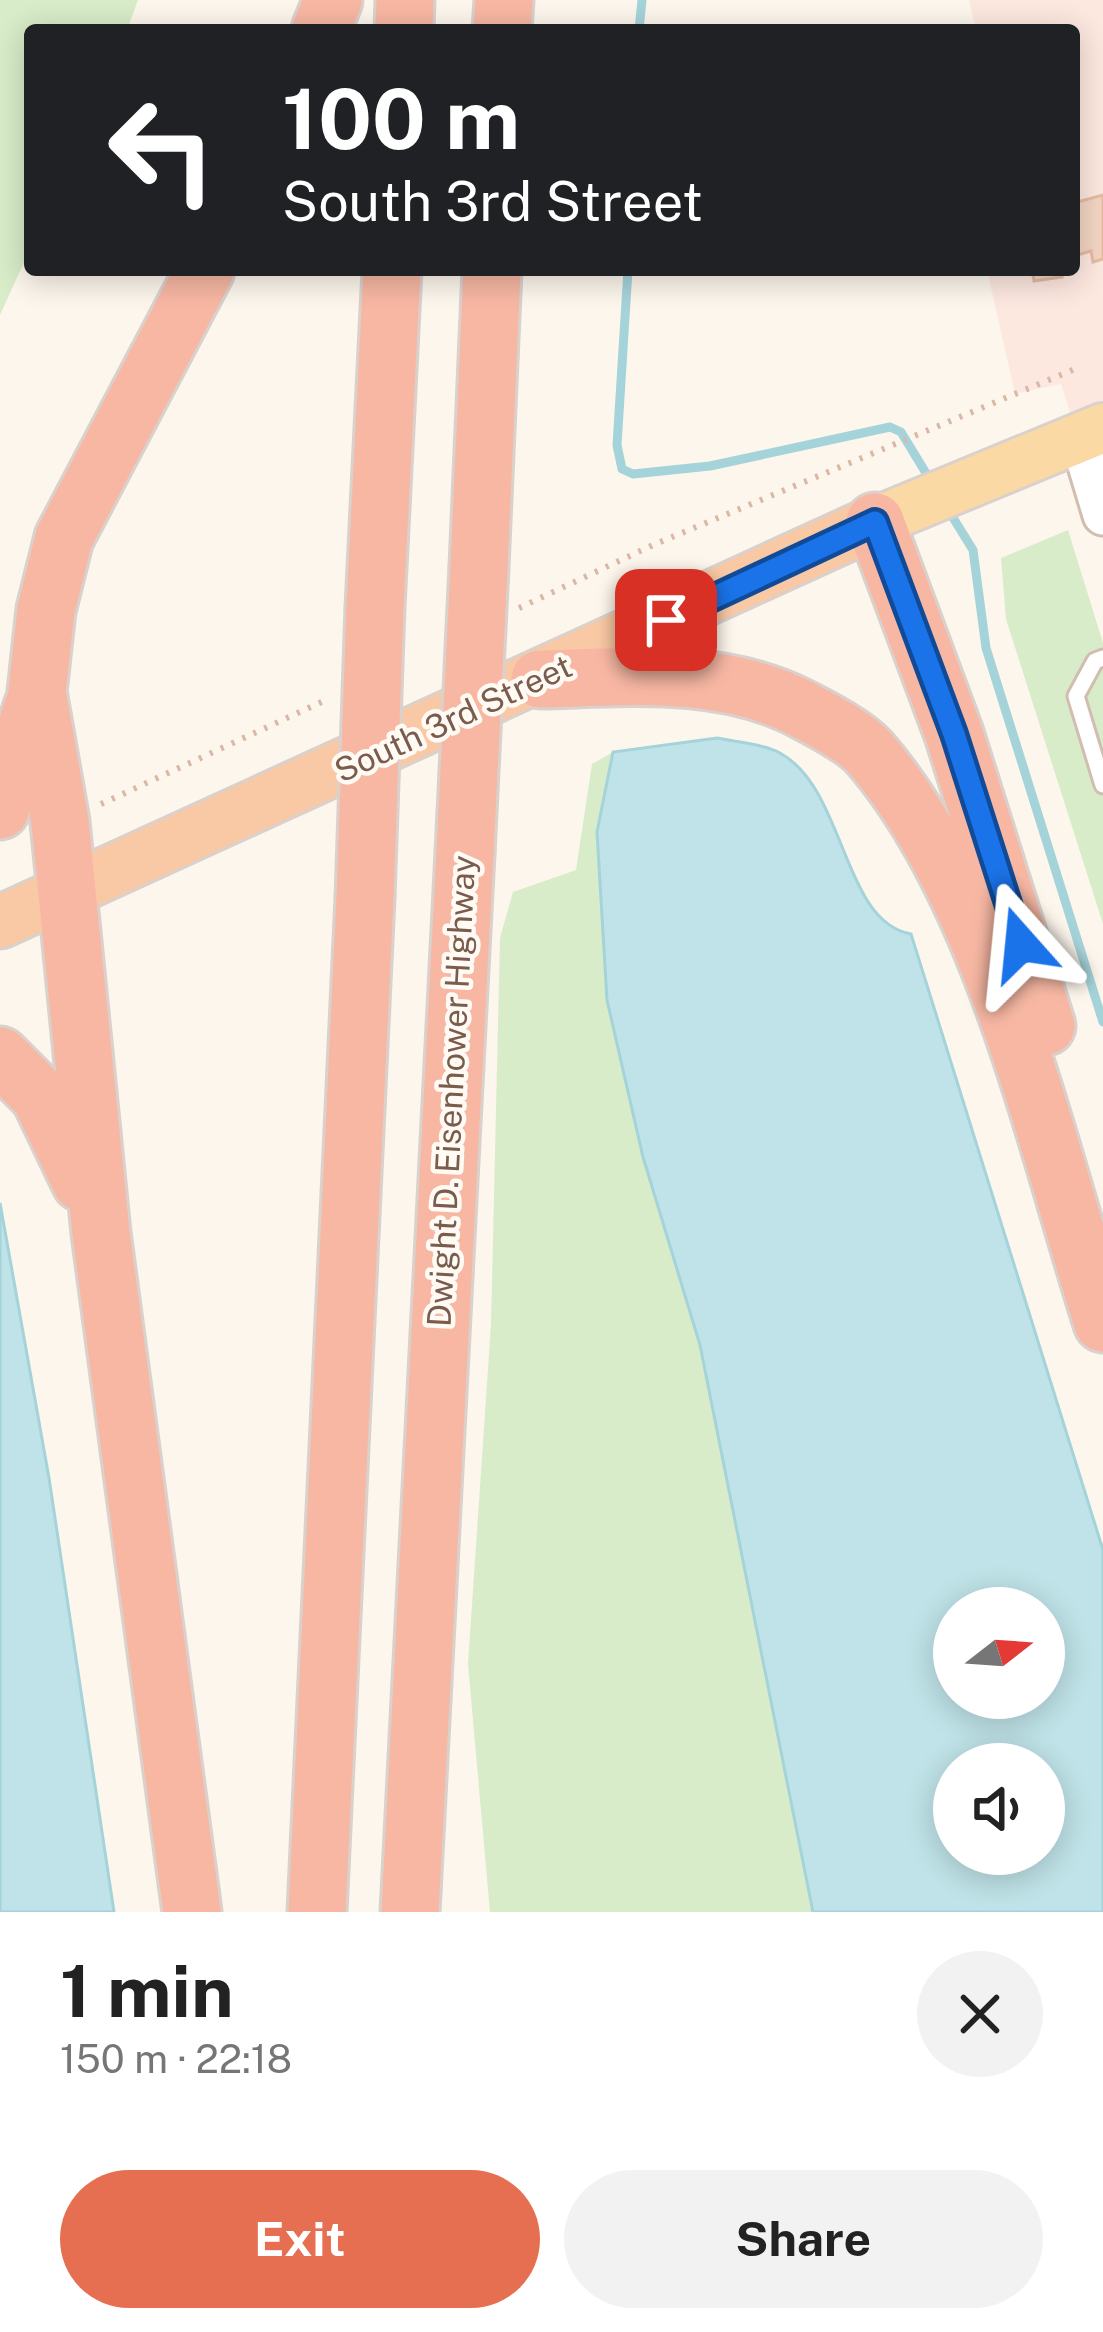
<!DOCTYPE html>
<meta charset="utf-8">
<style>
:root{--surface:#fff;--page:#f2f2f2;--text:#222;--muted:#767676;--accent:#e76f51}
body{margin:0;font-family:"Public Sans",sans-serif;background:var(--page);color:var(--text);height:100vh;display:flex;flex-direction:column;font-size:45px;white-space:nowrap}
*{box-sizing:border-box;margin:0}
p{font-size:39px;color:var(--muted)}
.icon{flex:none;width:66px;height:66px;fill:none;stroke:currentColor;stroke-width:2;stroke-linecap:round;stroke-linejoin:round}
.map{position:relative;height:1912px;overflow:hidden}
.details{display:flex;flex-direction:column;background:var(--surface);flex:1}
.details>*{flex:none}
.guide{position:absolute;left:24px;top:24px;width:1056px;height:252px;border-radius:12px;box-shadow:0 6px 30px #0003;background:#202124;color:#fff;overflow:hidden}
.needle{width:78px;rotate:73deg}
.fabs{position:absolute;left:933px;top:1587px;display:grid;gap:24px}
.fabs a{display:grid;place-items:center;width:132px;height:132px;border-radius:50%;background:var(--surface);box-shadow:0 6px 30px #0003;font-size:60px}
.pin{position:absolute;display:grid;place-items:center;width:102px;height:102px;color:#fff;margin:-51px;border-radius:24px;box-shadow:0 6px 18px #0006}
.me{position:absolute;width:132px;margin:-66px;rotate:342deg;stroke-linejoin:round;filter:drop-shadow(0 0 9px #0008)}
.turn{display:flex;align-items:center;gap:42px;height:252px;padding:0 60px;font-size:54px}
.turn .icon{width:156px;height:156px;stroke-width:2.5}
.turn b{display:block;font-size:84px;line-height:102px}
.round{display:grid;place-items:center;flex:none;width:126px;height:126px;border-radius:63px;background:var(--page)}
.head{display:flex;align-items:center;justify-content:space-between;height:204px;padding:0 60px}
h1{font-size:72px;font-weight:700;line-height:90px}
.primary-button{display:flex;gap:24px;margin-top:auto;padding:24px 60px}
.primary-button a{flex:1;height:138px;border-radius:72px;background:var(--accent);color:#fff;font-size:48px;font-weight:700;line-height:138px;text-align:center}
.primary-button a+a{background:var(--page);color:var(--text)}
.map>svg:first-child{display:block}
</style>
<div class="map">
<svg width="1103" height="1912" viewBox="0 0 1103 1912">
<rect width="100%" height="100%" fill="#fdf6ec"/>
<polygon fill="#fde8e0" points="969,0 1103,0 1103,514 1061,384 1015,394 987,270 1074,270 1074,30 976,30"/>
<g fill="#d8ecc9">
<polygon points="0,0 138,0 127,30 30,30 30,249 0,315"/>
<polygon points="1068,530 1103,643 1103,924 1006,619 1001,558"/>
<polygon points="613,752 597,832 643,1157 700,1345 813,1912 490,1912 468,1664 491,1324 500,938 513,892 576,870 592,764"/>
</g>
<g fill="#bfe3e8" stroke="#a5d3da" stroke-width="3" fill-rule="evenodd">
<path d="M 717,738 C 736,742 763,744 780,753 C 846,789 842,922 911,934 L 1103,1550 L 1103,1912 L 813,1912 L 700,1345 L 643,1157 L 607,1000 L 597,832 L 613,752 ZM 954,1608 L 1044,1608 L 1044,1698 L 954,1698 ZM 954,1764 L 1044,1764 L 1044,1854 L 954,1854 Z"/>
<polygon points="0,1203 49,1478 114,1912 0,1912"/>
</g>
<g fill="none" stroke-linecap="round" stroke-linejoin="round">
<g stroke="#a5d3da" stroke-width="9">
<polyline points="639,30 642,0"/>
<polyline points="628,270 617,445 622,469 633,474 710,466 890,427 901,432 932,483"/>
<polyline points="947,508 973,550 986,648 1103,1022"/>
</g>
</g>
<g fill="#f3d5c3" stroke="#e6bba3" stroke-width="3">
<polygon points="1103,195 1103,259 1093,262 1091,251 1074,256 1074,203"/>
<polygon points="1032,270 1061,270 1062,277 1034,281"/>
</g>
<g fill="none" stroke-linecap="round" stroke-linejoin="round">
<g stroke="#d1beb0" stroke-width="21">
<polyline id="service" points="1103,658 1095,661 1076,696 1103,785"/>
</g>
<g stroke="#d1beb0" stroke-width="45">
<polyline id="tertiary" points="1079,435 1103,515"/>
</g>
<g stroke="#dad1cd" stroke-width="54">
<polyline id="primary" points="875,522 1103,428"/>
</g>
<g stroke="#dad1cd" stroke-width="57">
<polyline id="trunk" points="0,922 875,522"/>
</g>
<g stroke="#dad1cd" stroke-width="63">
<g id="motorway">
<polyline points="321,30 333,0"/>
<polyline points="404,30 405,0"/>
<polyline points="502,30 504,0"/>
<polyline points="875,522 954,734 1046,1026"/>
<polyline points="479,567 492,270"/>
<polyline points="375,607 392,270"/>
<path d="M 540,679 C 627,677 719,667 800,708 C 821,719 853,735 869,752 C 993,895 1046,1144 1103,1323"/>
<polyline points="0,810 33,707"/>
<polyline points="0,1056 40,1096 81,1182"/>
<polyline points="192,1912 101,1233 60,822 37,692 46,610 64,538 205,270"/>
<polyline points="317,1912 365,898"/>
<polyline points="410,1912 465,853"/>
</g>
</g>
<g stroke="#d9b8a5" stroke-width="6" stroke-dasharray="3 9" stroke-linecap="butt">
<polyline points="519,608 653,545 1075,369"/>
<polyline points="101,804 328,699"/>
</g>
<use href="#service" stroke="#fff" stroke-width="15"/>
<use href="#tertiary" stroke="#fff" stroke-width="39"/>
<use href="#primary" stroke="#fbd9a5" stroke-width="48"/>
<use href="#trunk" stroke="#f9c8a4" stroke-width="51"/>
<use href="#motorway" stroke="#f7b7a3" stroke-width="57"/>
<g stroke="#dad1cd" stroke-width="63" stroke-linecap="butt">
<g id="motorway-bridge">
<polyline points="465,853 479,567"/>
<polyline points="365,898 375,607"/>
</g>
</g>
<use href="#motorway-bridge" stroke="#f7b7a3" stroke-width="57"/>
</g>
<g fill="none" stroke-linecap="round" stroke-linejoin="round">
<g stroke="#114b97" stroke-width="30">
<polyline id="route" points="666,620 875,522 954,734 1021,944"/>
</g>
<use href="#route" stroke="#1a73e8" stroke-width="21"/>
</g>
<g text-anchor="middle" stroke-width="9" stroke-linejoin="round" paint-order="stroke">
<g font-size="33" fill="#7a5c4d" stroke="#fffaf3">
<text transform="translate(453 718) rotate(-25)" y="12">South 3rd Street</text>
<text transform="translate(451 1091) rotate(-87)" y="12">Dwight D. Eisenhower Highway</text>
</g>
</g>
</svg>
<div class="fabs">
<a><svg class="needle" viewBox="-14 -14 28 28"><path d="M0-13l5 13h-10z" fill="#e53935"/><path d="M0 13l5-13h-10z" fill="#767676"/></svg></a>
<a><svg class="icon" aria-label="sound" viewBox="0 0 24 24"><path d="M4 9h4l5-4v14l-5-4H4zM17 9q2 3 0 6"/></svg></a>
</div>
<div class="pin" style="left:666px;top:620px;background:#d93025"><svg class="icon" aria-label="arrive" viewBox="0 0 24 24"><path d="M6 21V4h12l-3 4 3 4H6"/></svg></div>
<svg class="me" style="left:1021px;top:944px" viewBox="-20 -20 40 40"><path d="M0-17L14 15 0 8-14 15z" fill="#1a73e8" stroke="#fff" stroke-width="4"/></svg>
<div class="guide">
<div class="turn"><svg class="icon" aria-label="left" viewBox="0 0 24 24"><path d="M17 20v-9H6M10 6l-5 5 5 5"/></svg><div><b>100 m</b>South 3rd Street</div></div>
</div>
</div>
<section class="details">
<div class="head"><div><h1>1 min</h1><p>150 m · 22:18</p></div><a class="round"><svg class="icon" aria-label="close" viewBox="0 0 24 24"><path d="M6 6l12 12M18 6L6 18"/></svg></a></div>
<div class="primary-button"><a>Exit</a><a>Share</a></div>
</section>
